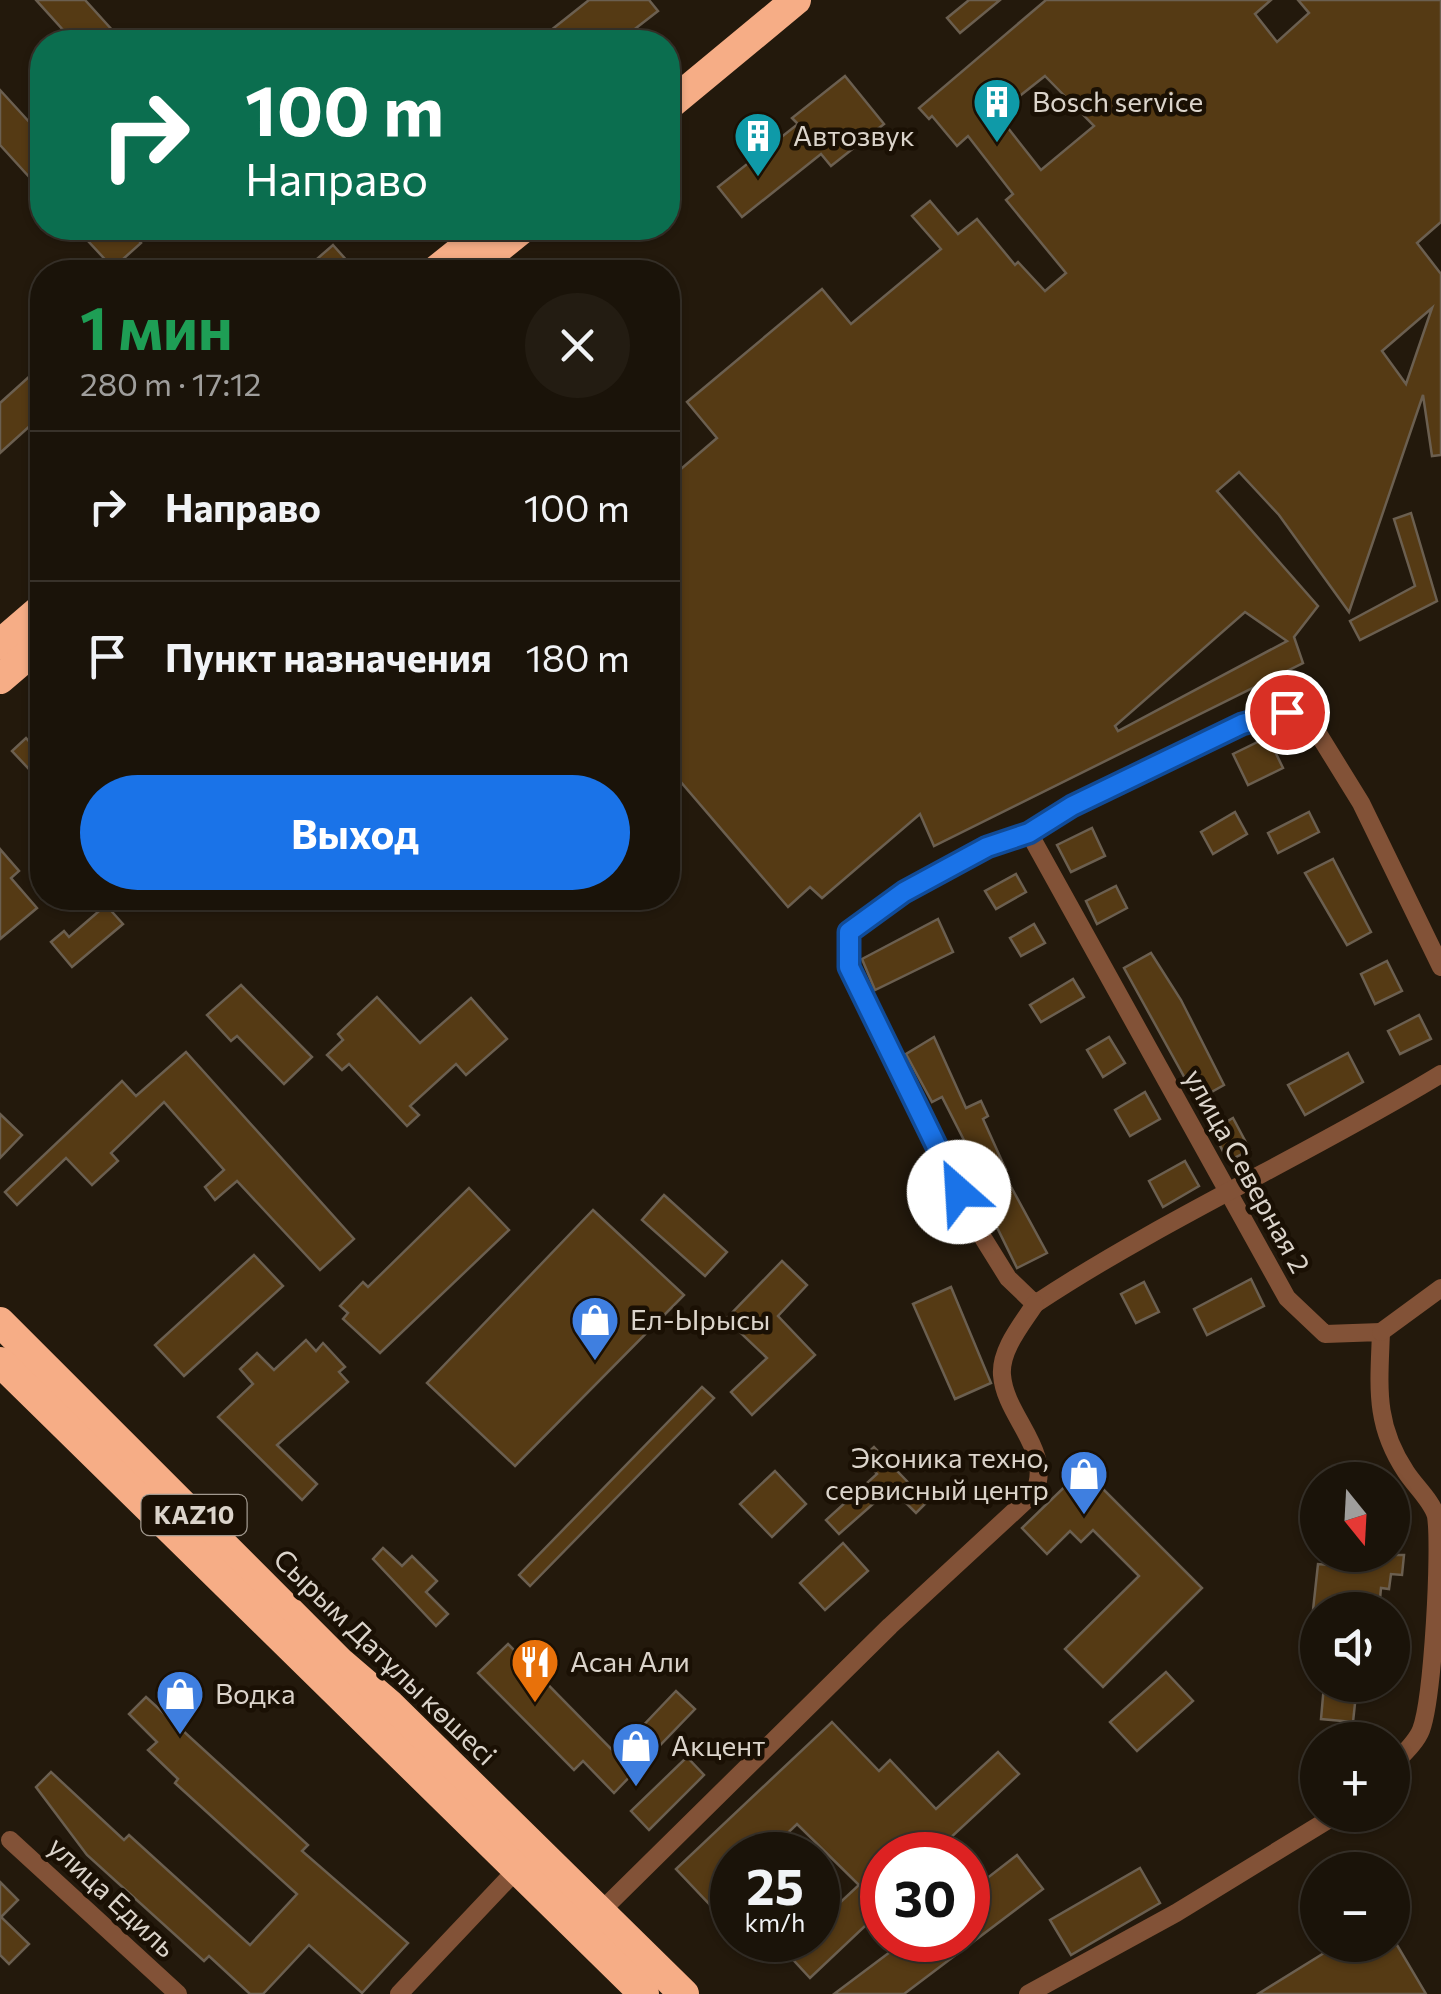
<!DOCTYPE html>
<html lang="ru">
<meta charset="utf-8">
<style>
:root{--surface:#1a1309;--page:#231c12;--text:#f1f3f6;--muted:#9f9e9c;--line:#38322a;--accent:#1a73e8}
body{margin:0;font-family:Commissioner,sans-serif;background:var(--page);color:var(--text);height:100vh;display:flex;flex-direction:column;font-size:38px;white-space:nowrap}
*{box-sizing:border-box;margin:0}
p{font-size:32px;color:var(--muted)}
.icon{flex:none;width:55px;height:55px;fill:none;stroke:currentColor;stroke-width:2;stroke-linecap:round;stroke-linejoin:round}
.map{position:relative;flex:1;overflow:hidden}
.details{position:absolute;left:30px;top:260px;width:650px;height:650px;display:flex;flex-direction:column;background:var(--surface);border-radius:40px;box-shadow:0 2px 8px #0004,0 0 0 2px var(--line)}
.details>*{flex:none}
.top-card{position:absolute;left:30px;top:30px;width:650px;height:210px;border-radius:40px;box-shadow:0 2px 8px #0004,0 0 0 2px var(--line);background:#0b6e4f;color:#fff;overflow:hidden}
.needle{width:65px;rotate:162deg}
.controls{position:absolute;left:1300px;top:1462px;display:grid;gap:20px}
.controls a{display:grid;place-items:center;width:110px;height:110px;border-radius:50%;background:var(--surface);box-shadow:0 2px 8px #0004,0 0 0 2px var(--line);font-size:50px}
.speed{position:absolute;left:710px;top:1832px;display:flex;gap:20px;font-size:50px;font-weight:700;text-align:center}
.speed>*{display:grid;place-content:center;width:130px;height:130px;border-radius:50%;background:var(--surface);box-shadow:0 2px 8px #0004,0 0 0 2px var(--line);line-height:1}
.speed small{font-size:25px;font-weight:400}
.speed .limit{border:15px solid #d22;background:#fff;color:#111}
.pin{position:absolute;display:grid;place-items:center;width:85px;height:85px;color:#fff;margin:-42px;border:5px solid #fff;border-radius:50%;box-shadow:0 2px 10px #0007}
.me{position:absolute;width:110px;margin:-55px;rotate:334deg;stroke-linejoin:round;filter:drop-shadow(0 0 8px #0008)}
.turn{display:flex;align-items:center;gap:35px;height:210px;padding:0 50px;font-size:45px}
.turn .icon{width:130px;height:130px;stroke-width:2.5}
.turn b{display:block;font-size:70px;line-height:85px}
.round{display:grid;place-items:center;flex:none;width:105px;height:105px;border-radius:52px;background:var(--page)}
.headline{display:flex;align-items:center;justify-content:space-between;height:170px;padding:0 50px}
h1{font-size:60px;font-weight:700;line-height:75px;color:#1e9e55}
.cta{display:flex;gap:20px;margin-top:auto;padding:20px 50px}
.cta a{flex:1;height:115px;border-radius:60px;background:var(--accent);color:#fff;font-size:40px;font-weight:700;line-height:115px;text-align:center}
ul{padding:0;list-style:none}
li{display:flex;align-items:center;gap:30px;height:150px;padding:0 50px;border-top:2px solid var(--line)}
li div{flex:1}
li b{display:block;font-size:38px}
li em{font-style:normal}
.map>svg:first-child{display:block}
</style>
<div class="map">
<svg width="1441" height="1994" viewBox="0 0 1441 1994">
<rect width="100%" height="100%" fill="#23190c"/>
<g fill="#553a14" stroke="#6b5f50" stroke-width="2.5" fill-rule="evenodd">
<polygon points="36,0 85,0 123,42 74,42"/>
<polygon points="589,0 649,0 658,11 618,42 536,42"/>
<polygon points="969,0 1000,0 960,33 947,18"/>
<path d="M 1046,0 L 1271,0 L 1255,14 L 1277,42 L 1309,13 L 1298,0 L 1441,0 L 1441,222 L 1417,243 L 1441,274 L 1441,455 L 1432,456 L 1423,395 L 1349,612 L 1279,515 L 1239,472 L 1217,491 L 1318,606 L 1294,637 L 1303,663 L 934,846 L 920,814 L 822,898 L 810,887 L 788,907 L 668,767 L 668,480 L 717,438 L 687,402 L 822,289 L 851,324 L 941,249 L 912,216 L 930,201 L 958,234 L 977,219 L 1015,265 L 1018,262 L 1045,291 L 1066,273 L 1006,200 L 1013,194 L 968,136 L 957,146 L 932,116 L 929,119 L 919,108 ZM 1045,76 L 1094,126 L 1041,170 L 997,114 ZM 1432,308 L 1406,384 L 1382,351 ZM 1245,612 L 1287,641 L 1118,731 L 1115,726 Z"/>
<polygon points="845,76 884,124 831,166 821,154 742,217 718,187 798,124 792,118"/>
<polygon points="0,90 42,136 42,191 0,145"/>
<polygon points="76,228 127,228 141,243 113,268"/>
<polygon points="333,245 357,272 302,272"/>
<polygon points="42,365 42,415 0,453 0,403"/>
<polygon points="1411,513 1437,601 1360,640 1350,621 1415,586 1394,519"/>
<polygon points="1268,737 1283,768 1248,785 1233,754"/>
<polygon points="26,738 42,756 42,783 12,751"/>
<polygon points="1235,812 1247,834 1213,854 1201,832"/>
<polygon points="1309,812 1319,832 1278,853 1268,833"/>
<polygon points="1092,828 1105,856 1071,872 1057,845"/>
<polygon points="0,849 19,871 11,878 37,908 0,939"/>
<polygon points="1333,859 1371,932 1347,945 1305,873"/>
<polygon points="1016,874 1026,892 996,909 985,891"/>
<polygon points="1116,886 1127,908 1097,924 1086,901"/>
<polygon points="106,905 123,924 72,967 51,942 64,931 69,937"/>
<polygon points="938,919 953,952 875,990 862,959"/>
<polygon points="1034,924 1045,943 1021,956 1010,938"/>
<polygon points="1151,953 1181,1000 1224,1085 1197,1100 1124,968"/>
<polygon points="1387,961 1402,991 1375,1004 1361,974"/>
<polygon points="1073,979 1084,997 1041,1022 1030,1005"/>
<polygon points="241,985 312,1057 284,1084 237,1036 231,1041 207,1015"/>
<polygon points="377,997 420,1043 471,998 507,1039 466,1075 456,1064 410,1106 419,1115 407,1126 349,1064 342,1070 327,1055 343,1040 338,1034"/>
<polygon points="1419,1015 1431,1039 1400,1054 1388,1031"/>
<polygon points="934,1037 966,1108 981,1101 988,1116 983,1119 1006,1170 1003,1172 1047,1253 1017,1268 963,1158 971,1154 942,1097 932,1102 906,1054"/>
<polygon points="1109,1037 1125,1063 1103,1077 1087,1050"/>
<polygon points="186,1052 354,1239 320,1270 237,1181 215,1200 205,1187 224,1170 164,1102 111,1153 118,1161 92,1185 66,1158 17,1205 5,1192 122,1081 136,1096"/>
<polygon points="1348,1053 1363,1082 1305,1115 1288,1085"/>
<polygon points="1145,1092 1160,1119 1130,1136 1115,1110"/>
<polygon points="0,1114 22,1135 0,1158"/>
<polygon points="1233,1118 1250,1150 1228,1161 1212,1130"/>
<polygon points="1185,1161 1199,1186 1163,1207 1149,1181"/>
<polygon points="469,1188 509,1230 380,1353 343,1319 348,1313 340,1306 363,1282 368,1287"/>
<polygon points="664,1195 727,1252 705,1276 642,1220"/>
<polygon points="593,1210 684,1295 515,1466 427,1383"/>
<polygon points="254,1255 283,1286 184,1376 155,1345"/>
<polygon points="782,1261 807,1285 778,1316 815,1355 752,1415 731,1392 767,1358 726,1319"/>
<polygon points="1251,1279 1264,1306 1207,1335 1194,1309"/>
<polygon points="1144,1282 1159,1312 1136,1323 1121,1294"/>
<polygon points="951,1287 991,1383 955,1399 913,1304"/>
<polygon points="306,1340 316,1351 323,1343 345,1367 339,1372 348,1382 277,1445 317,1484 302,1500 218,1417 253,1384 240,1369 257,1353 274,1370"/>
<polygon points="702,1387 714,1398 530,1586 519,1575"/>
<polygon points="874,1447 927,1502 916,1513 891,1488 839,1534 826,1520 877,1474 862,1458"/>
<polygon points="1083,1469 1202,1588 1103,1687 1065,1649 1139,1576 1093,1530 1081,1542 1070,1531 1047,1554 1022,1528"/>
<polygon points="775,1471 806,1504 772,1537 740,1504"/>
<polygon points="843,1543 868,1571 825,1610 800,1583"/>
<polygon points="383,1548 402,1566 412,1556 437,1581 426,1592 448,1614 436,1626 373,1559"/>
<polygon points="1342,1555 1404,1555 1402,1575 1391,1574 1389,1589 1381,1588 1379,1610 1313,1610 1318,1564 1341,1566"/>
<polygon points="508,1644 616,1754 676,1691 695,1709 614,1793 583,1761 574,1770 478,1673"/>
<polygon points="1166,1672 1193,1701 1137,1751 1110,1722"/>
<polygon points="1324,1685 1357,1685 1353,1722 1321,1719"/>
<polygon points="146,1697 308,1845 302,1851 408,1943 362,1993 309,1945 263,1994 250,1994 209,1956 204,1961 87,1855 36,1787 51,1772 124,1840 129,1835 250,1945 297,1894 175,1783 178,1779 148,1750 157,1742 129,1714"/>
<polygon points="832,1722 879,1771 890,1760 936,1809 998,1752 1019,1774 932,1855 882,1855 882,1910 810,1978 786,1952 800,1940 818,1940 818,1923 859,1885 797,1824 765,1855 732,1855 732,1928 676,1869"/>
<polygon points="687,1757 704,1775 649,1830 631,1811"/>
<polygon points="1017,1855 1043,1889 904,1994 834,1994 906,1940 968,1940 968,1893"/>
<polygon points="1140,1868 1160,1903 1071,1955 1050,1920"/>
<polygon points="0,1882 18,1900 1,1917 29,1944 9,1964 0,1955"/>
<polygon points="1337,1945 1397,1945 1426,1994 1258,1994"/>
</g>
<g fill="none" stroke-linecap="round" stroke-linejoin="round">
<g stroke="#825237" stroke-width="18">
<path d="M 1029,833 L 1287,1298 L 1325,1334 L 1381,1332 C 1379,1387 1374,1424 1406,1472 C 1415,1486 1432,1501 1436,1516 C 1441,1548 1433,1698 1421,1730 C 1416,1743 1401,1756 1392,1766"/>
<path d="M 1441,967 L 1361,803 L 1319,735 L 1287,712 L 1242,724 L 1072,806 L 1029,833 L 987,847 L 904,892 L 849,932 L 849,967 L 975,1225 L 1008,1278 L 1035,1304 C 1165,1218 1308,1155 1441,1074"/>
<polyline points="1381,1332 1441,1288"/>
<polyline points="10,1840 178,1994"/>
<path d="M 595,1917 L 890,1626 L 1034,1493 C 1054,1451 1005,1417 1002,1375 C 1000,1350 1022,1324 1035,1304"/>
<polyline points="399,1994 522,1864"/>
<polyline points="1028,1994 1176,1913 1336,1815"/>
</g>
<g stroke="#f6ad86" stroke-width="30">
<polyline points="668,106 796,0"/>
<polyline points="434,272 489,228"/>
<polyline points="469,272 523,228"/>
<polyline points="0,644 42,608"/>
<polyline points="0,679 42,643"/>
<polyline points="0,1322 341,1663 390,1705 684,1994"/>
<polyline points="0,1362 644,1994"/>
</g>
</g>
<g fill="none" stroke-linecap="round" stroke-linejoin="round">
<g stroke="#114b97" stroke-width="25">
<polyline id="route" points="959,1192 849,967 849,932 904,892 987,847 1029,833 1072,806 1242,724 1287,712"/>
</g>
<use href="#route" stroke="#1a73e8" stroke-width="18"/>
</g>
<defs>
<g id="building-pin" transform="scale(2.5)"><path d="M0 17L-7.5 6A9.5 9.5 0 1 1 7.5 6Z" fill="#0f9aa8" stroke="#1a1004"/><path d="M-4-6H4V6H1V3H-1V6H-4ZM-2.5-4.3h1.7v1.8h-1.7ZM.8-4.3h1.7v1.8H.8ZM-2.5-1h1.7V.8h-1.7ZM.8-1h1.7V.8H.8Z" fill="#fff"/></g>
<g id="shop-pin" transform="scale(2.5)"><path d="M0 17L-7.5 6A9.5 9.5 0 1 1 7.5 6Z" fill="#3f7fe0" stroke="#1a1004"/><path d="M-5-2.5h2.3a2.7 3.5 0 0 1 5.4 0H5L5.5 6h-11ZM-1.5-2.5h3a1.5 2.3 0 0 0-3 0Z" fill="#fff"/></g>
<g id="restaurant-pin" transform="scale(2.5)"><path d="M0 17L-7.5 6A9.5 9.5 0 1 1 7.5 6Z" fill="#e8710a" stroke="#1a1004"/><path d="M-5-6h1v4h1v-4h1v4h1v-4h1v5L-1.5 .5V6h-2V.5L-5-1ZM5-6V6H3V1.5H1.5Q1.5-4 5-6Z" fill="#fff"/></g>
</defs>
<g fill-rule="evenodd">
<use href="#building-pin" x="997" y="102"/>
<use href="#building-pin" x="758" y="136"/>
<use href="#shop-pin" x="595" y="1320"/>
<use href="#shop-pin" x="1084" y="1474"/>
<use href="#restaurant-pin" x="535" y="1662"/>
<use href="#shop-pin" x="180" y="1694"/>
<use href="#shop-pin" x="636" y="1746"/>
</g>
<g text-anchor="middle" stroke-width="9" stroke-linejoin="round" paint-order="stroke">
<rect fill="#1a1004" stroke="#a1998f" stroke-width="2.5" x="141.5" y="1495" width="105" height="40" rx="8"/>
<g font-size="25" font-weight="bold" fill="#dbd4cb">
<text x="194" y="1524">KAZ10</text>
</g>
<g font-size="28" fill="#dbd4cb" stroke="#1a1004" text-anchor="start">
<text x="1032" y="112">Bosch service</text>
<text x="793" y="146">Автозвук</text>
<text x="630" y="1330">Ел-Ырысы</text>
<text x="1049" y="1468" text-anchor="end">Эконика техно,<tspan x="1049" dy="32">сервисный центр</tspan></text>
<text x="570" y="1672">Асан Али</text>
<text x="215" y="1704">Водка</text>
<text x="671" y="1756">Акцент</text>
</g>
<g font-size="28" fill="#dbd4cb" stroke="#1a1004">
<text transform="translate(1247 1171) rotate(61)" y="10">улица Северная 2</text>
<text transform="translate(385 1657) rotate(44)" y="10">Сырым Датұлы көшесі</text>
<text transform="translate(112 1897) rotate(43)" y="10">улица Едиль</text>
</g>
</g>
</svg>
<div class="controls">
<a><svg class="needle" viewBox="-14 -14 28 28"><path d="M0-13l5 13h-10z" fill="#e53935"/><path d="M0 13l5-13h-10z" fill="#9f9e9c"/></svg></a>
<a><svg class="icon" aria-label="sound" viewBox="0 0 24 24"><path d="M4 9h4l5-4v14l-5-4H4zM17 9q2 3 0 6"/></svg></a>
<a>+</a>
<a>−</a>
</div>
<div class="speed"><div>25<small>km/h</small></div><div class="limit">30</div></div>
<div class="pin" style="left:1287px;top:712px;background:#d93025"><svg class="icon" aria-label="arrive" viewBox="0 0 24 24"><path d="M6 21V4h12l-3 4 3 4H6"/></svg></div>
<svg class="me" style="left:959px;top:1192px" viewBox="-20 -20 40 40"><circle r="19" fill="#fff"/><path d="M0-13L10 11 0 6-10 11z" fill="#1a73e8"/></svg>
<div class="top-card">
<div class="turn"><svg class="icon" aria-label="right" viewBox="0 0 24 24"><path d="M7 20v-9h11M14 6l5 5-5 5"/></svg><div><b>100 m</b>Направо</div></div>
</div>
<section class="details">
<div class="headline"><div><h1>1 мин</h1><p>280 m · 17:12</p></div><a class="round"><svg class="icon" aria-label="close" viewBox="0 0 24 24"><path d="M6 6l12 12M18 6L6 18"/></svg></a></div>
<ul>
<li><svg class="icon" aria-label="right" viewBox="0 0 24 24"><path d="M7 20v-9h11M14 6l5 5-5 5"/></svg><div><b>Направо</b></div><em>100 m</em></li>
<li><svg class="icon" aria-label="arrive" viewBox="0 0 24 24"><path d="M6 21V4h12l-3 4 3 4H6"/></svg><div><b>Пункт назначения</b></div><em>180 m</em></li>
</ul>
<div class="cta"><a>Выход</a></div>
</section>
</div>
